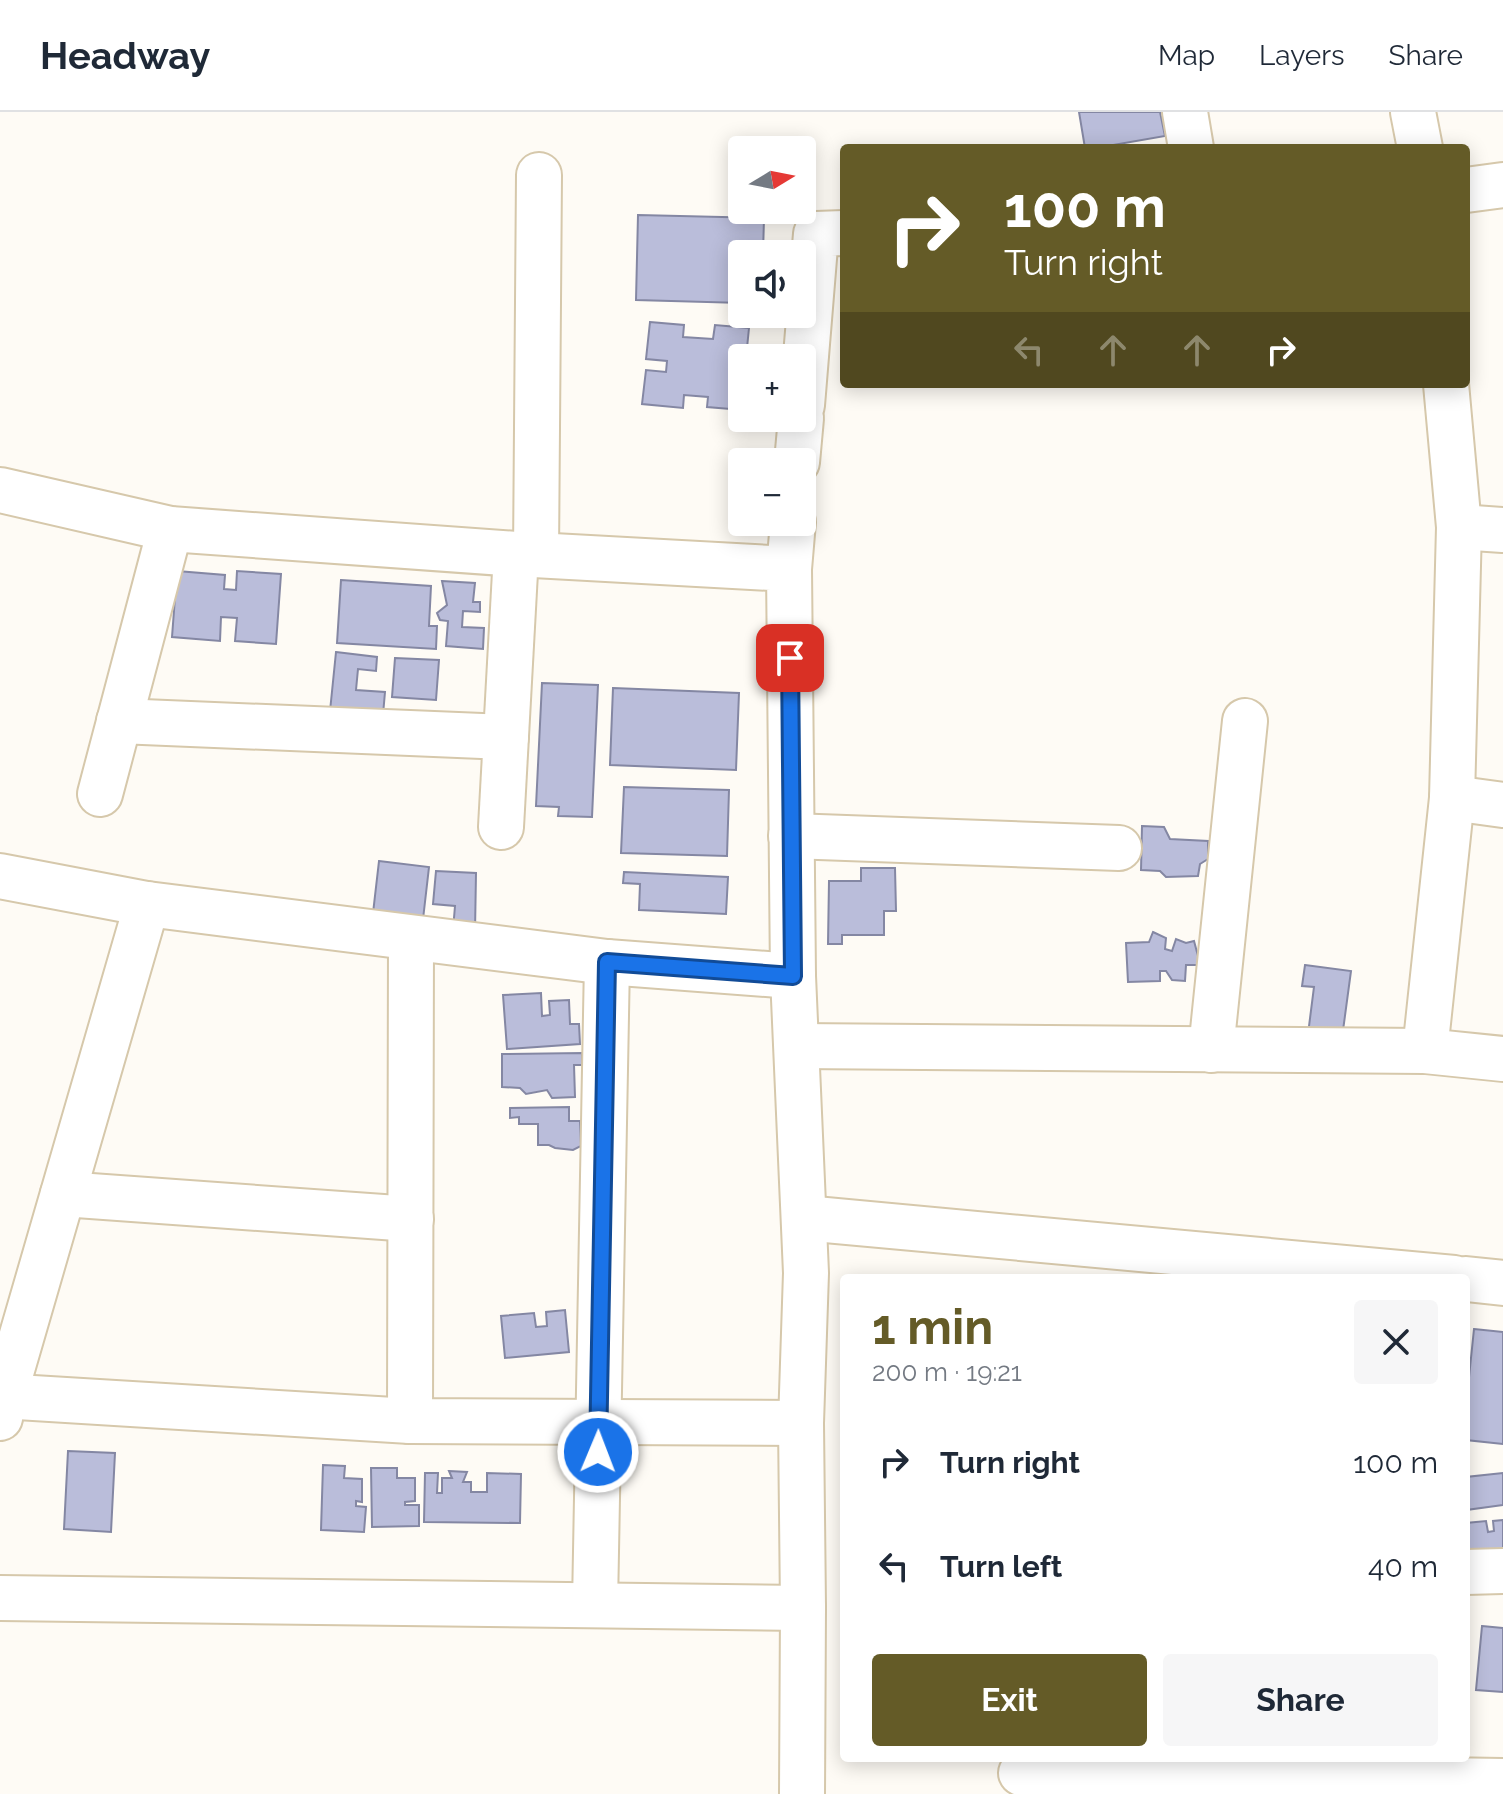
<!DOCTYPE html>
<meta charset="utf-8">
<style>
:root{--surface:#fff;--page:#f6f6f7;--text:#1f2937;--muted:#747a83;--line:#e0e1e3;--accent:#645b27}
body{margin:0;font-family:Raleway,sans-serif;background:var(--page);color:var(--text);height:100vh;display:flex;flex-direction:column;font-size:30px;white-space:nowrap}
*{box-sizing:border-box;margin:0}
p{font-size:26px;color:var(--muted)}
.icon{flex:none;width:44px;height:44px;fill:none;stroke:currentColor;stroke-width:2;stroke-linecap:round;stroke-linejoin:round}
.map{position:relative;flex:1;overflow:hidden}
.drawer{position:absolute;left:840px;top:1162px;width:630px;height:488px;display:flex;flex-direction:column;background:var(--surface);border-radius:8px;box-shadow:0 4px 20px #0003}
.drawer>*{flex:none}
.hud{position:absolute;left:840px;top:32px;width:630px;height:244px;border-radius:8px;box-shadow:0 4px 20px #0003;background:#645b27;color:#fff;overflow:hidden}
.needle{width:52px;rotate:80deg}
.buttons{position:absolute;left:728px;top:24px;display:grid;gap:16px}
.buttons a{display:grid;place-items:center;width:88px;height:88px;border-radius:8px;background:var(--surface);box-shadow:0 4px 20px #0003;font-size:40px}
.pin{position:absolute;display:grid;place-items:center;width:68px;height:68px;color:#fff;margin:-34px;border-radius:16px;box-shadow:0 4px 12px #0006}
.me{position:absolute;width:88px;margin:-44px;rotate:1deg;stroke-linejoin:round;filter:drop-shadow(0 0 6px #0008)}
.turn{display:flex;align-items:center;gap:28px;height:168px;padding:0 32px;font-size:36px}
.turn .icon{width:104px;height:104px;stroke-width:2.5}
.turn b{display:block;font-size:56px;line-height:68px}
.lanes{display:flex;align-items:center;height:76px;padding:0 32px;background:#0003;justify-content:center;gap:40px;direction:ltr}
.lanes .off{opacity:.35}
.round{display:grid;place-items:center;flex:none;width:84px;height:84px;border-radius:8px;background:var(--page)}
.summary{display:flex;align-items:center;justify-content:space-between;height:136px;padding:0 32px}
h1{font-size:48px;font-weight:700;line-height:60px;color:var(--accent)}
.primary-button{display:flex;gap:16px;margin-top:auto;padding:16px 32px}
.primary-button a{flex:1;height:92px;border-radius:8px;background:var(--accent);color:#fff;font-size:32px;font-weight:700;line-height:92px;text-align:center}
.primary-button a+a{background:var(--page);color:var(--text)}
ul{padding:0;list-style:none}
li{display:flex;align-items:center;gap:24px;height:104px;padding:0 32px}
li div{flex:1}
li b{display:block;font-size:30px}
li em{font-style:normal}
header{display:flex;align-items:center;gap:48px;box-sizing:border-box;height:112px;padding:0 40px;background:var(--surface);border-bottom:2px solid var(--line)}
header strong{font-size:38px}
nav{display:flex;gap:44px;margin-inline-start:auto;font-size:28px}
.map>svg:first-child{display:block}
</style>
<header>
<strong>Headway</strong>
<nav><a>Map</a><a>Layers</a><a>Share</a></nav>
</header>
<div class="map">
<svg width="1503" height="1682" viewBox="0 0 1503 1682">
<rect width="100%" height="100%" fill="#fefbf5"/>
<g fill="#babdda" stroke="#8487a3" stroke-width="2">
<polygon points="1079,0 1160,0 1165,24 1096,36 1085,36"/>
<polygon points="638,103 764,106 763,142 742,142 742,191 636,188"/>
<polygon points="650,210 684,213 683,225 713,227 715,213 749,216 746,246 742,246 742,298 707,295 708,285 684,283 683,296 642,292 646,258 666,260 667,249 646,247"/>
<polygon points="177,459 225,463 224,477 236,478 237,459 281,462 276,532 235,529 237,506 221,505 220,529 172,525"/>
<polygon points="341,468 431,474 429,514 437,514 436,537 337,531"/>
<polygon points="442,469 475,471 473,490 480,490 480,500 463,499 462,515 484,516 483,537 446,534 448,509 440,508 437,501 447,493"/>
<polygon points="336,540 377,545 376,559 358,557 356,578 385,580 382,614 329,609"/>
<polygon points="395,546 439,548 436,588 392,585"/>
<polygon points="542,571 598,573 592,705 558,704 559,695 536,694"/>
<polygon points="613,576 739,581 736,658 610,653"/>
<polygon points="624,675 729,678 727,744 621,741"/>
<polygon points="1142,714 1164,715 1170,727 1208,729 1208,747 1200,752 1198,764 1166,765 1160,759 1141,758"/>
<polygon points="379,749 429,755 422,816 372,810"/>
<polygon points="861,756 895,756 896,799 884,799 884,823 842,823 842,832 828,832 829,769 861,769"/>
<polygon points="436,759 476,761 475,820 453,818 455,794 433,792"/>
<polygon points="624,760 728,765 726,802 639,798 640,772 623,771"/>
<polygon points="1153,820 1166,826 1165,837 1172,839 1176,827 1186,831 1194,829 1198,844 1198,853 1186,853 1185,869 1172,868 1166,859 1160,859 1160,869 1128,870 1126,831 1149,830"/>
<polygon points="1305,853 1351,859 1342,926 1308,922 1314,875 1302,874"/>
<polygon points="541,881 542,904 550,903 549,889 569,888 570,912 579,912 580,932 507,937 503,883"/>
<polygon points="582,941 582,953 574,953 575,985 552,986 547,978 526,982 520,976 502,975 502,942"/>
<polygon points="569,995 569,1009 580,1009 581,1034 573,1038 555,1036 549,1033 538,1033 538,1012 519,1012 519,1005 510,1006 510,996"/>
<polygon points="565,1198 569,1240 505,1246 501,1204 534,1201 536,1215 547,1214 546,1200"/>
<polygon points="1474,1217 1503,1220 1503,1332 1466,1328 1466,1294"/>
<polygon points="68,1339 115,1341 111,1420 64,1417"/>
<polygon points="323,1353 345,1354 344,1366 362,1367 362,1390 356,1389 356,1394 366,1395 364,1420 321,1418"/>
<polygon points="371,1356 397,1356 397,1366 415,1366 415,1389 405,1390 405,1393 419,1393 419,1414 372,1415"/>
<polygon points="449,1359 467,1360 463,1370 471,1370 471,1380 487,1380 487,1361 521,1362 520,1411 424,1410 425,1361 438,1361 437,1381 442,1381 442,1366 452,1366"/>
<polygon points="1503,1361 1503,1393 1466,1398 1466,1365"/>
<polygon points="1503,1408 1503,1453 1466,1451 1466,1411 1486,1409 1488,1420 1494,1419 1493,1409"/>
<polygon points="1482,1514 1503,1516 1503,1580 1476,1578"/>
</g>
<g fill="none" stroke-linecap="round" stroke-linejoin="round">
<g stroke="#d6c8ab" stroke-width="48">
<g id="minor">
<polyline points="1185,0 1191,36"/>
<polyline points="1413,0 1420,36"/>
<polyline points="1466,78 1503,73"/>
<polyline points="802,293 816,122 844,121"/>
<polyline points="797,350 801,306"/>
<polyline points="0,378 170,417 516,442 789,457 793,864 806,1161 801,1311 803,1496 802,1682"/>
<polyline points="1459,415 1503,418"/>
<polyline points="536,443 539,63"/>
<polyline points="789,457 793,410"/>
<polyline points="119,609 506,625"/>
<polyline points="100,682 170,417"/>
<polyline points="1452,686 1503,693"/>
<polyline points="501,715 516,442"/>
<polyline points="791,724 1119,736"/>
<polyline points="0,764 147,792 607,850 793,864"/>
<polyline points="797,934 1425,939 1503,947"/>
<polyline points="1211,938 1245,609"/>
<polyline points="1425,939 1452,686 1459,415 1446,272"/>
<polyline points="63,1082 411,1107"/>
<polyline points="804,1106 1454,1166"/>
<polyline points="1466,1167 1503,1171"/>
<polyline points="0,1284 410,1309 801,1311"/>
<polyline points="0,1306 4,1285 147,792"/>
<polyline points="410,1309 411,826"/>
<polyline points="1466,1460 1503,1459"/>
<polyline points="0,1486 803,1496"/>
<polyline points="595,1493 607,850"/>
<polyline points="1021,1661 1503,1669"/>
</g>
</g>
<use href="#minor" stroke="#fff" stroke-width="44"/>
</g>
<g fill="none" stroke-linecap="round" stroke-linejoin="round">
<g stroke="#114b97" stroke-width="20">
<polyline id="route" points="598,1340 607,850 793,864 790,546"/>
</g>
<use href="#route" stroke="#1a73e8" stroke-width="14"/>
</g>
</svg>
<div class="buttons">
<a><svg class="needle" viewBox="-14 -14 28 28"><path d="M0-13l5 13h-10z" fill="#e53935"/><path d="M0 13l5-13h-10z" fill="#747a83"/></svg></a>
<a><svg class="icon" aria-label="sound" viewBox="0 0 24 24"><path d="M4 9h4l5-4v14l-5-4H4zM17 9q2 3 0 6"/></svg></a>
<a>+</a>
<a>−</a>
</div>
<div class="pin" style="left:790px;top:546px;background:#d93025"><svg class="icon" aria-label="arrive" viewBox="0 0 24 24"><path d="M6 21V4h12l-3 4 3 4H6"/></svg></div>
<svg class="me" style="left:598px;top:1340px" viewBox="-20 -20 40 40"><circle r="17" fill="#1a73e8" stroke="#fff" stroke-width="3"/><path d="M0-11L8 9 0 5-8 9z" fill="#fff"/></svg>
<div class="hud">
<div class="turn"><svg class="icon" aria-label="right" viewBox="0 0 24 24"><path d="M7 20v-9h11M14 6l5 5-5 5"/></svg><div><b>100 m</b>Turn right</div></div>
<div class="lanes"><svg class="icon off" aria-label="left" viewBox="0 0 24 24"><path d="M17 20v-9H6M10 6l-5 5 5 5"/></svg><svg class="icon off" aria-label="ahead" viewBox="0 0 24 24"><path d="M12 20V5M6 11l6-6 6 6"/></svg><svg class="icon off" aria-label="ahead" viewBox="0 0 24 24"><path d="M12 20V5M6 11l6-6 6 6"/></svg><svg class="icon" aria-label="right" viewBox="0 0 24 24"><path d="M7 20v-9h11M14 6l5 5-5 5"/></svg></div>
</div>
<section class="drawer">
<div class="summary"><div><h1>1 min</h1><p>200 m · 19:21</p></div><a class="round"><svg class="icon" aria-label="close" viewBox="0 0 24 24"><path d="M6 6l12 12M18 6L6 18"/></svg></a></div>
<ul>
<li><svg class="icon" aria-label="right" viewBox="0 0 24 24"><path d="M7 20v-9h11M14 6l5 5-5 5"/></svg><div><b>Turn right</b></div><em>100 m</em></li>
<li><svg class="icon" aria-label="left" viewBox="0 0 24 24"><path d="M17 20v-9H6M10 6l-5 5 5 5"/></svg><div><b>Turn left</b></div><em>40 m</em></li>
</ul>
<div class="primary-button"><a>Exit</a><a>Share</a></div>
</section>
</div>
